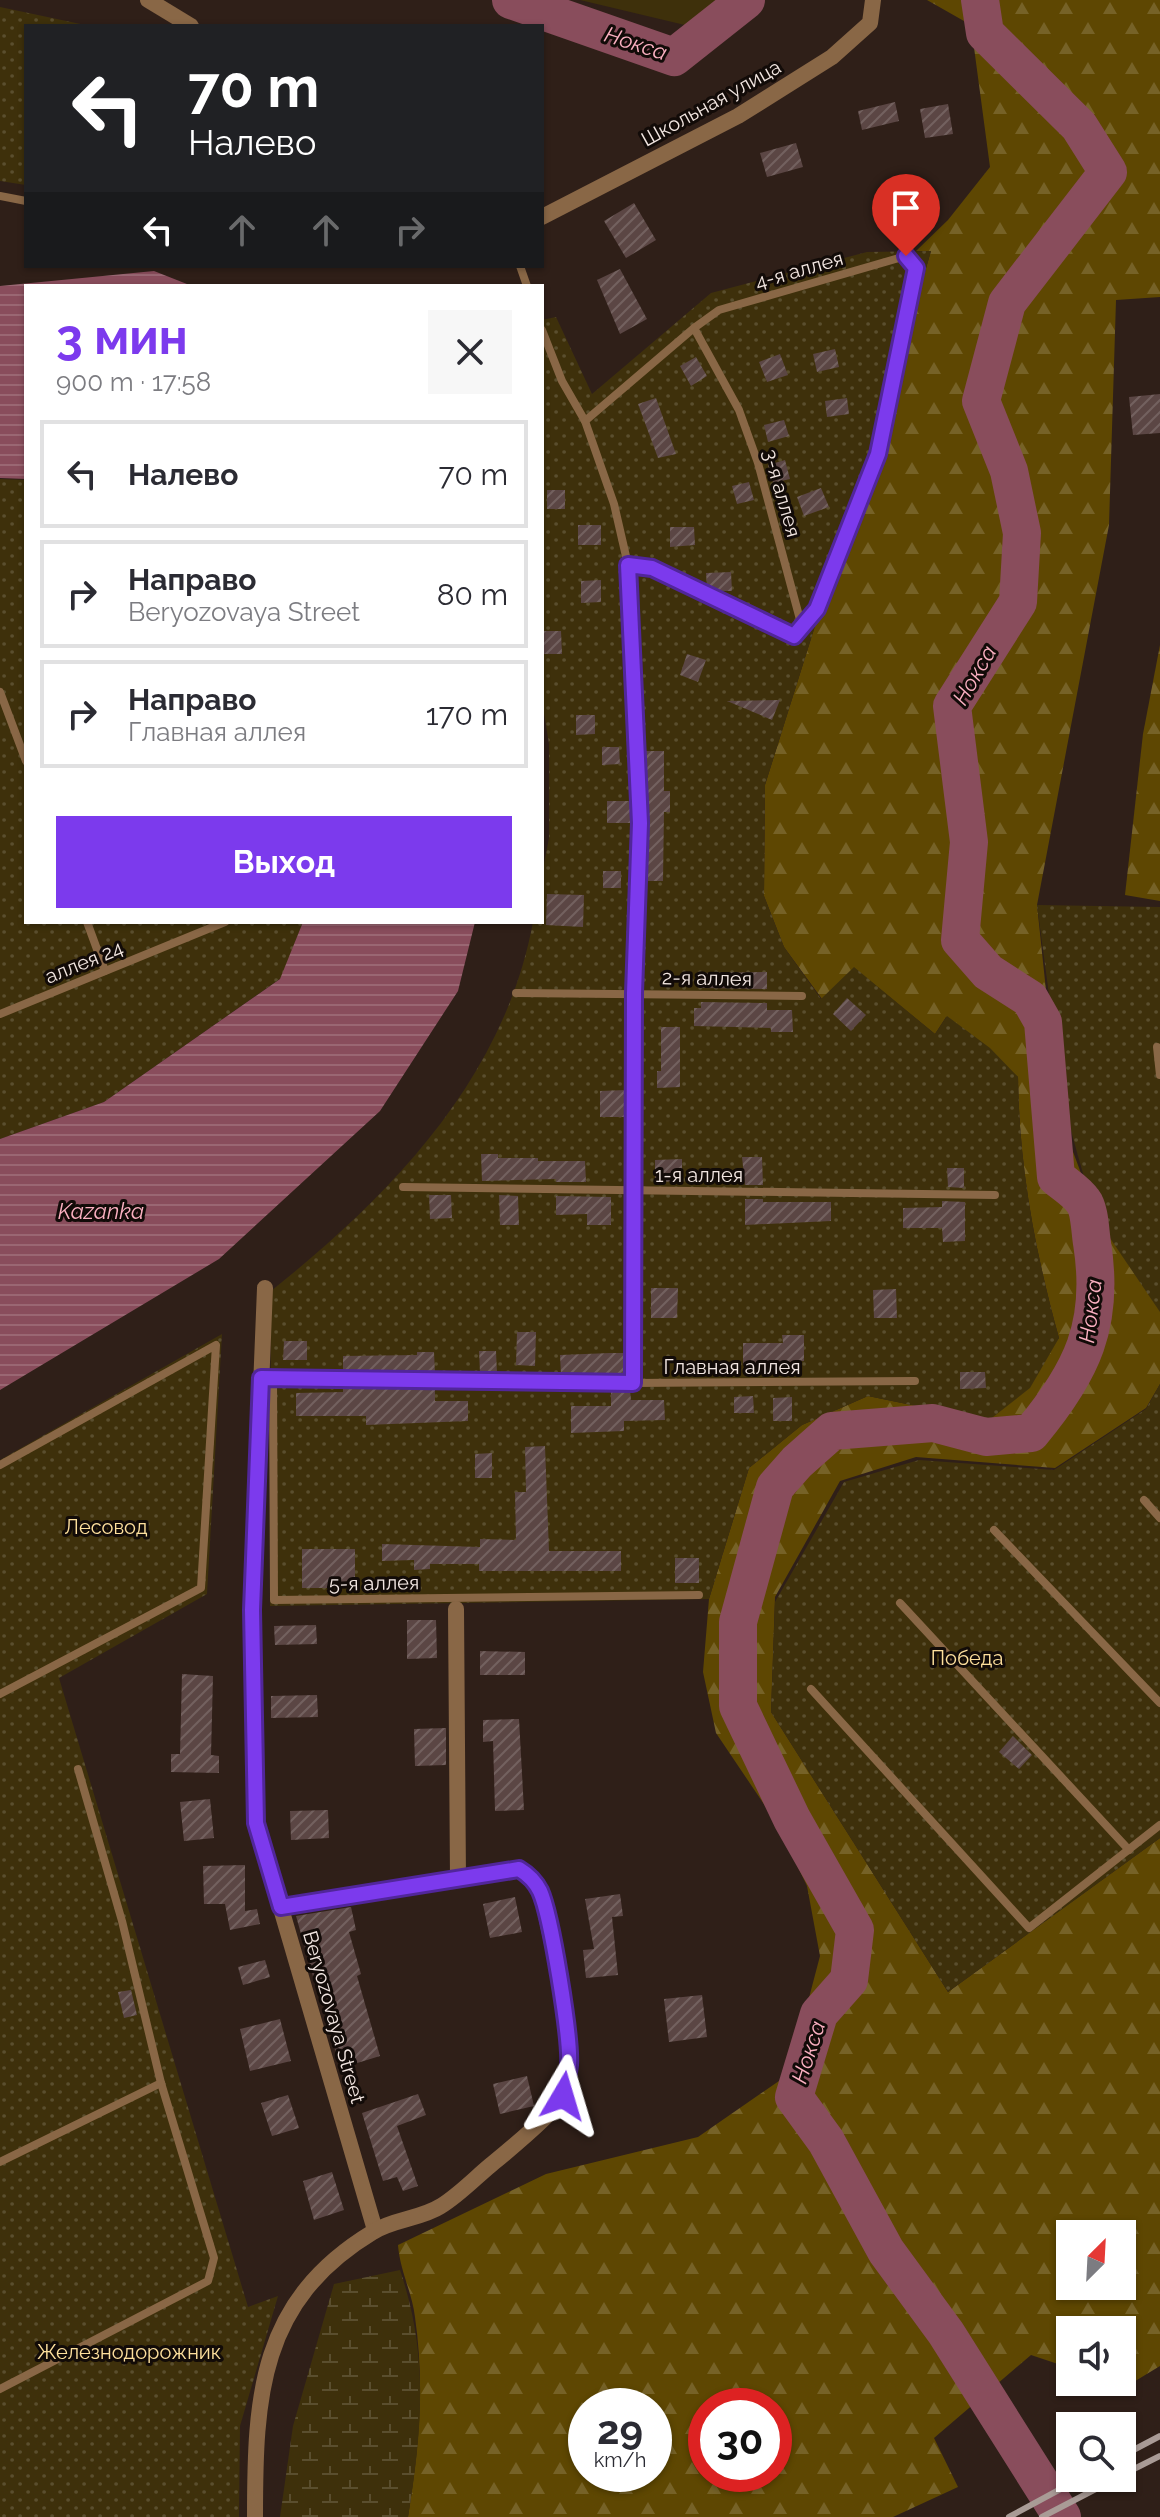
<!DOCTYPE html>
<html lang="ru">
<meta charset="utf-8">
<style>
:root{--surface:#fff;--page:#f7f7f7;--text:#2b2b33;--muted:#7c7c81;--line:#e1e1e2;--accent:#7c3aed}
body{margin:0;font-family:Raleway,sans-serif;background:var(--page);color:var(--text);height:100vh;display:flex;flex-direction:column;font-size:30px;white-space:nowrap}
*{box-sizing:border-box;margin:0}
p{font-size:26px;color:var(--muted)}
.icon{flex:none;width:44px;height:44px;fill:none;stroke:currentColor;stroke-width:2;stroke-linecap:round;stroke-linejoin:round}
.map{position:relative;flex:1;overflow:hidden}
.drawer{position:absolute;left:24px;top:284px;width:520px;height:640px;display:flex;flex-direction:column;background:var(--surface);border-radius:0px;box-shadow:0 2px 6px #0004}
.drawer>*{flex:none}
.banner{position:absolute;left:24px;top:24px;width:520px;height:244px;border-radius:0px;box-shadow:0 2px 6px #0004;background:#202124;color:#fff;overflow:hidden}
.needle{width:52px;rotate:24deg}
.fabs{position:absolute;left:1056px;top:2220px;display:grid;gap:16px}
.fabs a{display:grid;place-items:center;width:80px;height:80px;border-radius:0px;background:var(--surface);box-shadow:0 2px 6px #0004;font-size:40px}
.speed{position:absolute;left:568px;top:2388px;display:flex;gap:16px;font-size:40px;font-weight:700;text-align:center}
.speed>*{display:grid;place-content:center;width:104px;height:104px;border-radius:50%;background:var(--surface);box-shadow:0 2px 6px #0004;line-height:1}
.speed small{font-size:20px;font-weight:400}
.speed .limit{border:12px solid #d22;background:#fff;color:#111}
.pin{position:absolute;display:grid;place-items:center;width:68px;height:68px;color:#fff;margin:-82px -34px;border-radius:50% 50% 50% 0;rotate:-45deg;box-shadow:0 0 8px #0007}
.pin .icon{rotate:45deg}
.me{position:absolute;width:88px;margin:-44px;rotate:7deg;stroke-linejoin:round;filter:drop-shadow(0 0 6px #0008)}
.turn{display:flex;align-items:center;gap:28px;height:168px;padding:0 32px;font-size:36px}
.turn .icon{width:104px;height:104px;stroke-width:2.5}
.turn b{display:block;font-size:56px;line-height:68px}
.lanes{display:flex;align-items:center;height:76px;padding:0 32px;background:#0003;justify-content:center;gap:40px;direction:ltr}
.lanes .off{opacity:.35}
.round{display:grid;place-items:center;flex:none;width:84px;height:84px;border-radius:0px;background:var(--page)}
.headline{display:flex;align-items:center;justify-content:space-between;height:136px;padding:0 32px}
h1{font-size:48px;font-weight:700;line-height:60px;color:var(--accent)}
.primary-button{display:flex;gap:16px;margin-top:auto;padding:16px 32px}
.primary-button a{flex:1;height:92px;border-radius:0px;background:var(--accent);color:#fff;font-size:32px;font-weight:700;line-height:92px;text-align:center}
ul{padding:0;list-style:none}
li{display:flex;align-items:center;gap:24px;height:108px;margin:0 16px 12px;padding:0 16px;border:4px solid var(--line);border-radius:0px}
li div{flex:1}
li b{display:block;font-size:30px}
li em{font-style:normal}
.map>svg:first-child{display:block}
</style>
<div class="map">
<svg width="1160" height="2517" viewBox="0 0 1160 2517">
<defs>
<pattern id="forest-firs" width="22" height="20" patternUnits="userSpaceOnUse" patternTransform="scale(2)"><rect width="22" height="20" fill="#5e4702"/><path d="M5 1l3.5 6h-7zM16 11l3.5 6h-7z" fill="#766227"/></pattern>
<pattern id="wetland-marsh" width="20" height="14" patternUnits="userSpaceOnUse" patternTransform="scale(2)"><rect width="20" height="14" fill="#3e300b"/><path d="M1 5h8M5 5V1M11 12h8M15 12V8" fill="none" stroke="#5a4e2e"/></pattern>
<pattern id="garden-dots" width="8" height="8" patternUnits="userSpaceOnUse" patternTransform="scale(2)"><rect width="8" height="8" fill="#3e300b"/><path d="M2 2h.1M6 6h.1" fill="none" stroke="#5a4e2e" stroke-width="1.8" stroke-linecap="round"/></pattern>
<pattern id="water-rules" width="6" height="5" patternUnits="userSpaceOnUse" patternTransform="scale(2)"><rect width="6" height="5" fill="#894d5c"/><path d="M0 2.5h6" fill="none" stroke="#9a6773"/></pattern>
<pattern id="building-hatch" width="6" height="6" patternUnits="userSpaceOnUse" patternTransform="scale(2)"><rect width="6" height="6" fill="#5b4644"/><path d="M-1 1l2-2M0 6l6-6M5 7l2-2" fill="none" stroke="#73615f"/></pattern>
</defs>
<rect width="100%" height="100%" fill="#2f1f18"/>
<polygon fill="#3e300b" points="580,0 723,0 689,26"/>
<g fill="url(#forest-firs)" fill-rule="evenodd">
<path d="M 927,0 L 1160,0 L 1160,297 L 1116,300 L 1109,525 L 1037,905 L 1059,1114 L 1095,1211 L 1160,1310 L 1160,1384 L 1146,1408 L 1055,1468 L 916,1457 L 840,1481 L 775,1597 L 771,1712 L 948,1992 L 1160,1838 L 1160,2366 L 1127,2386 L 1114,2382 L 1122,2382 L 1122,2330 L 1070,2330 L 1070,2368 L 1031,2355 L 934,2438 L 958,2487 L 893,2517 L 408,2517 C 419,2448 425,2387 415,2317 C 412,2292 400,2271 398,2245 L 546,2174 L 698,2137 L 789,2074 L 820,1956 L 807,1886 L 778,1825 L 716,1733 L 703,1672 L 709,1599 L 749,1468 L 802,1425 L 868,1396 L 989,1421 L 1059,1338 C 1035,1251 1019,1167 1018,1077 L 946,1017 L 935,1034 L 854,968 L 822,999 L 784,947 L 764,896 L 765,785 L 815,626 L 886,446 L 914,310 L 931,251 L 916,251 L 948,220 L 990,167 L 971,25 ZM 1070,2234 L 1122,2234 L 1122,2286 L 1070,2286 ZM 586,2406 L 654,2406 L 654,2474 L 586,2474 ZM 706,2406 L 774,2406 L 774,2474 L 706,2474 Z"/>
<polygon points="1160,645 1160,901 1125,895 1143,734"/>
</g>
<path fill="url(#wetland-marsh)" d="M 400,2270 C 429,2356 422,2430 408,2517 L 280,2517 L 293,2426 L 334,2284 Z"/>
<g fill="url(#garden-dots)">
<polygon points="0,7 90,26 26,26 26,185 0,181"/>
<path d="M 931,251 L 914,310 L 886,446 L 815,626 L 765,785 L 764,896 L 784,947 L 821,999 L 854,967 L 935,1034 L 947,1016 L 990,1048 L 1018,1077 C 1019,1167 1035,1251 1059,1338 L 1030,1388 L 988,1421 L 868,1396 L 802,1425 L 749,1468 L 709,1599 L 270,1606 L 271,1291 C 391,1195 504,1079 533,922 L 542,922 L 542,874 L 549,838 L 549,744 L 542,701 L 542,320 L 556,317 L 592,394 L 711,293 L 867,252 Z"/>
<polygon points="0,479 26,480 26,922 303,922 281,978 104,1102 0,1139"/>
<polygon points="1037,905 1160,907 1160,1312 1095,1216 1064,1106"/>
<polygon points="222,1334 207,1594 59,1678 248,2307 278,2296 240,2426 239,2517 0,2517 0,1460"/>
<polygon points="1160,1384 1160,1838 948,1992 771,1712 775,1602 844,1482 919,1460 1054,1470 1146,1409"/>
</g>
<g fill="url(#water-rules)">
<polygon points="154,271 192,286 26,286 26,479 0,478 0,286"/>
<polygon points="303,922 475,922 458,991 380,1111 219,1259 0,1390 0,1139 104,1102 280,979"/>
</g>
<g fill="none" stroke-linecap="round" stroke-linejoin="round">
<g stroke="#894d5c" stroke-width="38">
<polyline points="511,0 674,57 746,0"/>
<path d="M 980,0 L 985,33 L 1079,126 L 1108,172 L 1007,303 L 981,401 L 1009,471 L 1022,533 L 1018,602 L 952,706 L 969,842 L 960,940 L 988,972 L 1030,999 L 1043,1022 L 1056,1177 C 1064,1184 1077,1192 1083,1201 C 1090,1210 1090,1231 1092,1243 C 1105,1324 1082,1372 1031,1433 L 986,1437 L 933,1423 L 832,1431 L 797,1462 L 775,1487 L 738,1622 L 738,1706 L 792,1819 L 855,1930 L 849,1980 L 819,2014 L 794,2097 L 826,2141 L 886,2251 L 946,2333 L 1062,2517"/>
</g>
</g>
<g fill="url(#building-hatch)">
<polygon points="895,102 899,121 862,130 858,111"/>
<polygon points="948,104 953,134 925,138 920,109"/>
<polygon points="796,143 803,167 767,177 760,153"/>
<polygon points="634,203 656,240 626,258 604,221"/>
<polygon points="620,269 647,319 620,334 597,280"/>
<polygon points="835,349 839,367 817,372 813,354"/>
<polygon points="780,354 788,375 767,382 759,362"/>
<polygon points="696,357 707,376 691,386 680,366"/>
<polygon points="1160,394 1160,433 1133,435 1129,397"/>
<polygon points="656,398 676,454 658,458 638,404"/>
<polygon points="847,398 849,414 827,417 825,401"/>
<polygon points="784,420 789,436 768,442 764,425"/>
<polygon points="785,460 790,479 773,483 768,465"/>
<polygon points="749,482 754,500 737,504 732,486"/>
<polygon points="821,488 829,507 804,516 797,497"/>
<rect x="547" y="490" width="18" height="19"/>
<rect x="578" y="525" width="23" height="20"/>
<polygon points="670,527 694,527 695,545 670,547"/>
<polygon points="731,572 732,591 717,591 707,587 706,573"/>
<polygon points="601,580 601,602 581,603 581,581"/>
<polygon points="542,631 561,631 562,654 542,654"/>
<polygon points="687,654 706,660 698,682 680,675"/>
<polygon points="780,700 772,720 727,701"/>
<polygon points="576,715 595,715 595,734 576,735"/>
<polygon points="602,747 619,747 620,764 602,765"/>
<polygon points="644,751 664,751 664,791 670,791 670,812 664,812 663,881 645,881"/>
<polygon points="607,801 632,801 633,823 607,823"/>
<rect x="603" y="871" width="18" height="17"/>
<polygon points="547,894 584,895 583,927 546,925"/>
<polygon points="767,972 767,989 701,988 701,973"/>
<polygon points="847,998 866,1015 851,1031 833,1014"/>
<polygon points="701,1002 767,1003 767,1010 792,1010 793,1032 771,1032 771,1028 694,1026 694,1008 701,1008"/>
<polygon points="661,1027 680,1027 680,1087 657,1088 657,1071 661,1071"/>
<polygon points="626,1090 626,1117 600,1117 600,1091"/>
<polygon points="481,1154 498,1154 498,1158 538,1158 538,1161 585,1161 586,1182 556,1182 556,1179 482,1181"/>
<polygon points="742,1157 762,1157 763,1185 745,1185"/>
<polygon points="682,1159 682,1181 655,1182 655,1160"/>
<polygon points="947,1168 964,1168 964,1188 948,1187"/>
<polygon points="429,1195 451,1195 452,1218 430,1219"/>
<polygon points="499,1195 518,1196 519,1225 500,1225"/>
<polygon points="556,1196 611,1197 611,1225 587,1225 587,1214 556,1215"/>
<polygon points="745,1199 763,1199 763,1202 831,1202 831,1221 745,1225"/>
<polygon points="942,1201 965,1202 965,1241 943,1242 942,1228 903,1228 903,1208 942,1207"/>
<polygon points="651,1288 678,1288 677,1318 651,1318"/>
<polygon points="896,1289 897,1318 874,1318 873,1290"/>
<polygon points="517,1332 536,1332 535,1366 516,1365"/>
<polygon points="782,1335 804,1335 804,1361 743,1365 743,1343 783,1343"/>
<polygon points="284,1341 307,1341 307,1360 283,1360"/>
<polygon points="479,1351 496,1351 497,1373 480,1373"/>
<polygon points="417,1352 434,1352 435,1373 343,1372 343,1356 417,1355"/>
<polygon points="610,1353 626,1353 626,1376 561,1375 560,1355"/>
<polygon points="960,1372 985,1372 986,1388 960,1389"/>
<polygon points="343,1386 435,1387 435,1401 468,1401 468,1421 366,1425 366,1416 296,1416 296,1393 343,1392"/>
<polygon points="611,1390 630,1390 631,1400 664,1400 665,1420 624,1421 624,1431 571,1433 571,1406 611,1406"/>
<polygon points="753,1396 754,1413 734,1413 734,1397"/>
<polygon points="792,1397 792,1421 773,1421 773,1398"/>
<polygon points="545,1446 549,1551 621,1551 621,1571 479,1571 479,1564 430,1564 430,1569 414,1570 414,1560 382,1561 382,1544 480,1547 480,1539 516,1540 515,1492 526,1492 525,1447"/>
<polygon points="492,1453 492,1478 475,1478 475,1454"/>
<rect x="302" y="1549" width="53" height="39"/>
<rect x="675" y="1558" width="24" height="25"/>
<polygon points="407,1620 436,1620 437,1658 407,1659"/>
<polygon points="316,1625 317,1644 275,1645 274,1626"/>
<polygon points="480,1651 525,1652 525,1675 480,1675"/>
<polygon points="182,1674 213,1676 211,1755 219,1756 219,1773 171,1772 171,1754 180,1754"/>
<polygon points="317,1695 318,1717 271,1718 271,1696"/>
<polygon points="519,1719 524,1810 495,1811 493,1741 483,1742 483,1720"/>
<polygon points="446,1728 446,1765 415,1766 414,1729"/>
<polygon points="1013,1736 1032,1755 1019,1769 999,1752"/>
<polygon points="210,1799 214,1838 184,1841 180,1802"/>
<polygon points="328,1810 329,1838 291,1840 290,1811"/>
<polygon points="245,1865 245,1911 257,1909 260,1924 230,1930 225,1904 204,1904 203,1866"/>
<polygon points="620,1894 623,1916 612,1917 618,1975 586,1978 583,1950 594,1949 585,1899"/>
<polygon points="515,1897 522,1932 490,1938 483,1904"/>
<polygon points="351,1907 356,1930 349,1932 361,1974 357,1976 380,2056 341,2068 332,2041 339,2039 325,1985 316,1987 296,1916"/>
<polygon points="265,1960 270,1977 243,1985 238,1967"/>
<polygon points="131,1990 137,2015 124,2018 118,1992"/>
<polygon points="702,1995 707,2037 669,2042 664,1999"/>
<polygon points="280,2019 291,2061 250,2071 240,2029"/>
<polygon points="527,2076 534,2106 500,2114 493,2084"/>
<polygon points="418,2094 426,2115 397,2126 418,2186 403,2191 397,2177 383,2181 362,2113"/>
<polygon points="288,2095 299,2128 272,2136 261,2103"/>
<polygon points="332,2172 344,2210 314,2220 303,2181"/>
</g>
<g fill="none" stroke-linecap="round" stroke-linejoin="round">
<g stroke="#896746" stroke-width="8">
<polyline points="0,196 26,201"/>
<polyline points="520,266 527,286"/>
<polyline points="694,328 719,310 906,256 916,268 878,454 817,609 802,627"/>
<polyline points="542,330 562,381 585,421 614,504 628,565 640,823 634,993 633,1383"/>
<polyline points="585,421 694,328 739,410 758,463 802,627 794,636 652,568 628,565"/>
<polyline points="0,692 26,761"/>
<polyline points="87,922 105,971"/>
<polyline points="516,993 802,996"/>
<polyline points="0,1014 225,922"/>
<polyline points="1157,1047 1160,1075"/>
<polyline points="403,1187 995,1195"/>
<polyline points="273,1377 274,1600 699,1595"/>
<polyline points="262,1378 633,1383 915,1381"/>
<polyline points="0,1465 216,1345 201,1588 0,1694"/>
<polyline points="1144,1500 1160,1518"/>
<polyline points="994,1530 1160,1703"/>
<polyline points="900,1603 1129,1850"/>
<polyline points="811,1689 1029,1928 1160,1825"/>
<polyline points="0,2162 161,2083"/>
<polyline points="0,2389 208,2281 214,2258 161,2083 122,1921 78,1769"/>
</g>
<g stroke="#896746" stroke-width="16">
<polyline points="148,0 191,26"/>
<polyline points="542,217 738,116 832,57 870,23 873,0"/>
<polyline points="265,1288 252,1610 256,1823 375,2230"/>
<polyline points="456,1609 458,1879"/>
<path d="M 255,2517 C 255,2396 259,2301 373,2232 C 393,2219 421,2219 441,2206 C 459,2195 476,2177 492,2164 C 509,2150 553,2114 563,2097 C 581,2065 550,1932 541,1893 L 531,1877 L 519,1869 L 281,1907"/>
</g>
<g stroke="#a99b96" stroke-width="6">
<polyline points="1122,2456 1160,2436"/>
<polyline points="1122,2475 1160,2456"/>
<polyline points="1009,2517 1081,2478"/>
<polyline points="1042,2517 1117,2478"/>
</g>
</g>
<g fill="none" stroke-linecap="round" stroke-linejoin="round">
<g stroke="#51269a" stroke-width="20">
<path id="route" d="M 563,2096 C 565,2086 568,2075 569,2065 C 571,2038 551,1915 540,1891 C 535,1881 529,1875 519,1869 L 281,1907 L 256,1823 L 252,1610 L 261,1378 L 633,1383 L 634,993 L 640,823 L 628,565 L 652,568 L 794,636 L 817,609 L 878,454 L 916,268 L 906,256"/>
</g>
<use href="#route" stroke="#7c3aed" stroke-width="14"/>
</g>
<g text-anchor="middle" stroke-width="6" stroke-linejoin="round" paint-order="stroke">
<g font-size="20" fill="#f2e6e1" stroke="#120b08">
<text transform="translate(711 103) rotate(-29)" y="7">Школьная улица</text>
<text transform="translate(799 270) rotate(-16)" y="7">4-я аллея</text>
<text transform="translate(782 493) rotate(74)" y="7">3-я аллея</text>
<text transform="translate(84 962) rotate(-22)" y="7">аллея 24</text>
<text transform="translate(707 978) rotate(1)" y="7">2-я аллея</text>
<text x="699" y="1182">1-я аллея</text>
<text x="732" y="1374">Главная аллея</text>
<text transform="translate(374 1583) rotate(-1)" y="7">5-я аллея</text>
<text transform="translate(334 2017) rotate(74)" y="7">Beryozovaya Street</text>
</g>
<g font-size="20" fill="#fee09d" stroke="#120b08">
<text x="106" y="1534">Лесовод</text>
<text x="967" y="1665">Победа</text>
<text x="129" y="2359">Железнодорожник</text>
</g>
<g font-size="22" font-style="italic" fill="#fbb0c1" stroke="#120b08">
<text transform="translate(636 43) rotate(18)" y="8">Нокса</text>
<text transform="translate(974 675) rotate(-60)" y="8">Нокса</text>
<text x="101" y="1219">Kazanka</text>
<text transform="translate(1090 1311) rotate(-83)" y="8">Нокса</text>
<text transform="translate(808 2052) rotate(-72)" y="8">Нокса</text>
</g>
</g>
</svg>
<div class="fabs">
<a><svg class="needle" viewBox="-14 -14 28 28"><path d="M0-13l5 13h-10z" fill="#e53935"/><path d="M0 13l5-13h-10z" fill="#7c7c81"/></svg></a>
<a><svg class="icon" aria-label="sound" viewBox="0 0 24 24"><path d="M4 9h4l5-4v14l-5-4H4zM17 9q2 3 0 6"/></svg></a>
<a><svg class="icon" aria-label="search" viewBox="0 0 24 24"><circle cx="10" cy="10" r="6"/><path d="M15 15l6 6"/></svg></a>
</div>
<div class="speed"><div>29<small>km/h</small></div><div class="limit">30</div></div>
<div class="pin" style="left:906px;top:256px;background:#d93025"><svg class="icon" aria-label="arrive" viewBox="0 0 24 24"><path d="M6 21V4h12l-3 4 3 4H6"/></svg></div>
<svg class="me" style="left:563px;top:2096px" viewBox="-20 -20 40 40"><path d="M0-17L14 15 0 8-14 15z" fill="#7c3aed" stroke="#fff" stroke-width="4"/></svg>
<div class="banner">
<div class="turn"><svg class="icon" aria-label="left" viewBox="0 0 24 24"><path d="M17 20v-9H6M10 6l-5 5 5 5"/></svg><div><b>70 m</b>Налево</div></div>
<div class="lanes"><svg class="icon" aria-label="left" viewBox="0 0 24 24"><path d="M17 20v-9H6M10 6l-5 5 5 5"/></svg><svg class="icon off" aria-label="ahead" viewBox="0 0 24 24"><path d="M12 20V5M6 11l6-6 6 6"/></svg><svg class="icon off" aria-label="ahead" viewBox="0 0 24 24"><path d="M12 20V5M6 11l6-6 6 6"/></svg><svg class="icon off" aria-label="right" viewBox="0 0 24 24"><path d="M7 20v-9h11M14 6l5 5-5 5"/></svg></div>
</div>
<section class="drawer">
<div class="headline"><div><h1>3 мин</h1><p>900 m · 17:58</p></div><a class="round"><svg class="icon" aria-label="close" viewBox="0 0 24 24"><path d="M6 6l12 12M18 6L6 18"/></svg></a></div>
<ul>
<li><svg class="icon" aria-label="left" viewBox="0 0 24 24"><path d="M17 20v-9H6M10 6l-5 5 5 5"/></svg><div><b>Налево</b></div><em>70 m</em></li>
<li><svg class="icon" aria-label="right" viewBox="0 0 24 24"><path d="M7 20v-9h11M14 6l5 5-5 5"/></svg><div><b>Направо</b><p>Beryozovaya Street</p></div><em>80 m</em></li>
<li><svg class="icon" aria-label="right" viewBox="0 0 24 24"><path d="M7 20v-9h11M14 6l5 5-5 5"/></svg><div><b>Направо</b><p>Главная аллея</p></div><em>170 m</em></li>
</ul>
<div class="primary-button"><a>Выход</a></div>
</section>
</div>
